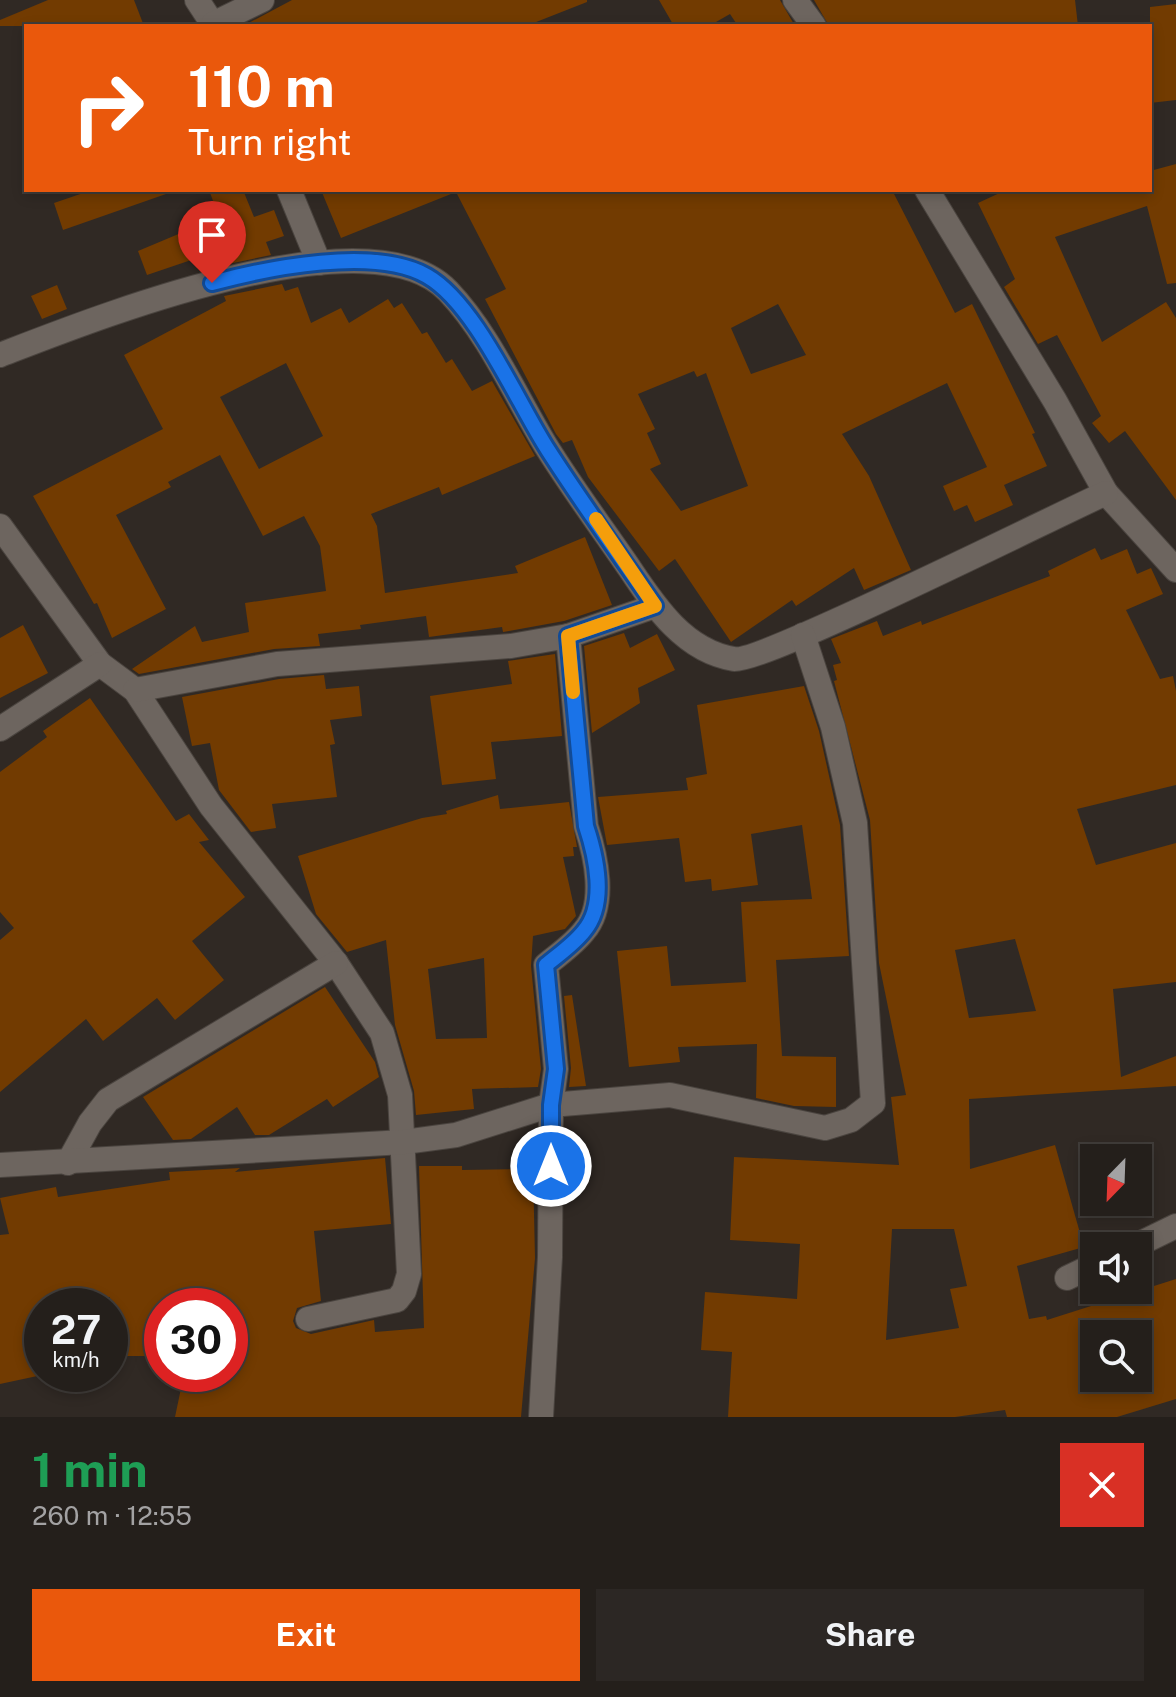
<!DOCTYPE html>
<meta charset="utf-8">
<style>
:root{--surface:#241f1b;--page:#2c2724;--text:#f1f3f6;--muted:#a3a2a3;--line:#413d3a;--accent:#ea580c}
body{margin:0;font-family:"Public Sans",sans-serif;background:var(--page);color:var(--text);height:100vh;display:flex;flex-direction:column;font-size:30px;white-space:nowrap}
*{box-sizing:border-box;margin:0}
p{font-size:26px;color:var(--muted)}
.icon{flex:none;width:44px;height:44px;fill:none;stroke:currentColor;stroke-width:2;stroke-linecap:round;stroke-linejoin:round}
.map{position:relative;height:1417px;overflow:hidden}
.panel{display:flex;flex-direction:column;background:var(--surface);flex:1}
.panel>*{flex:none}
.hud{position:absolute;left:24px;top:24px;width:1128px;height:168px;border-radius:0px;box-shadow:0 4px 12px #0003,0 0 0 2px var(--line);background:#ea580c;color:#fff;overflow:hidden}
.needle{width:52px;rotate:203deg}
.controls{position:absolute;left:1080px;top:1144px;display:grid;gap:16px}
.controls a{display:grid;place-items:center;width:72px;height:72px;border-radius:0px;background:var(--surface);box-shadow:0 4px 12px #0003,0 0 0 2px var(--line);font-size:40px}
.speed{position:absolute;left:24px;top:1288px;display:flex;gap:16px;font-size:40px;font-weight:700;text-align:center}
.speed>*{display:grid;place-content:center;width:104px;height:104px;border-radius:50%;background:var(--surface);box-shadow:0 4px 12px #0003,0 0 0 2px var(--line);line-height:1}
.speed small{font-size:20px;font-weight:400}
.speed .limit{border:12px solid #d22;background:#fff;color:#111}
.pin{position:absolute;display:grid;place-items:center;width:68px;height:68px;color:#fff;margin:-82px -34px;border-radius:50% 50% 50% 0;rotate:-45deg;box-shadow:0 0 8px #0007}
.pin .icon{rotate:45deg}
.me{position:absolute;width:88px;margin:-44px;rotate:0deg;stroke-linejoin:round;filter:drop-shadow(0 0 6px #0008)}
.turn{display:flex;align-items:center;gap:28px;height:168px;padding:0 32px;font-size:36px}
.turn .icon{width:104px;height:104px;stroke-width:2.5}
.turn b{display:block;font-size:56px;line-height:68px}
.round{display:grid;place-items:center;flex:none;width:84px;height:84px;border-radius:0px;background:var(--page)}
.summary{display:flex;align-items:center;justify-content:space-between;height:136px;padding:0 32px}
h1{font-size:48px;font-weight:700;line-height:60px;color:#1e9e55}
.action{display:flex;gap:16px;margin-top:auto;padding:16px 32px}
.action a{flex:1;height:92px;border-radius:0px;background:var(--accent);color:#fff;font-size:32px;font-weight:700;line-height:92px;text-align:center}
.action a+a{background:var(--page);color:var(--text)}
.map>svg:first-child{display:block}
</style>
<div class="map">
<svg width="1176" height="1417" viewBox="0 0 1176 1417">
<rect width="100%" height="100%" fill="#302924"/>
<g fill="#723b01" fill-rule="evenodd">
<polygon points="48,0 134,0 144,26 0,26 0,20"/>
<polygon points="292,0 587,0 587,2 526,26 243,26"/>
<polygon points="659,0 780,0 795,26 738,26 730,14 709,26 674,26"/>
<polygon points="814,0 1075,0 1078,26 829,26"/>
<polygon points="1176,4 1176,100 1150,103 1150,7"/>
<polygon points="1176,164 1176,283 1167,284 1147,206 1055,237 1102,342 1166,302 1176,318 1176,500 1125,431 1109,443 1092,423 1101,416 1057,335 1038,344 1004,287 1015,279 978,203 1006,190 1150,190 1150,171"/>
<polygon points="92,190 166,190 166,194 63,230 54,203"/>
<polygon points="209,190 243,190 254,217 274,210 284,236 266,242 271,255 214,267 209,254 147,275 138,251 219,217"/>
<path d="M 321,190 L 892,190 L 955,313 L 972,304 L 1035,433 L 1032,434 L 1047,466 L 1004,485 L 1013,505 L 975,522 L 967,505 L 954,511 L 943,486 L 987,467 L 947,383 L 842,434 L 869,476 L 911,570 L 864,590 L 854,568 L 796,606 L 792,600 L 731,642 L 675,559 L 659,571 L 588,477 L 572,440 L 563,443 L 556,434 L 485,299 L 506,289 L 456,192 L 341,238 ZM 778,304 L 806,355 L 751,374 L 731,328 ZM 694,371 L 697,377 L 706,373 L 748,486 L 681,511 L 650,469 L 661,464 L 647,433 L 655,429 L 638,394 Z"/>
<path d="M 282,284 L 285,291 L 298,287 L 311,323 L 341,308 L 349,323 L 388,299 L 394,308 L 402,303 L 422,334 L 427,332 L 446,363 L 452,359 L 472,391 L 492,381 L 535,456 L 442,495 L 439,487 L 371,514 L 377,526 L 385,593 L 518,573 L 515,566 L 585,537 L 612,605 L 564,621 L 509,631 L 503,632 L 502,627 L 429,637 L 426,616 L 360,625 L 361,629 L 318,634 L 320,646 L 274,649 L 139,674 L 132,669 L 195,626 L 202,642 L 249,632 L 245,603 L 326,591 L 320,546 L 304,516 L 263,536 L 220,455 L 168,482 L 171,487 L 116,515 L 166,609 L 112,638 L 97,603 L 94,604 L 33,496 L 163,429 L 124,355 L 226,301 L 224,296 ZM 286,363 L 323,436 L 259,469 L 220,397 Z"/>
<polygon points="57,285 67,309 42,319 31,296"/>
<path d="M 1095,548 L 1101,560 L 1127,549 L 1137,574 L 1151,568 L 1163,594 L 1126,610 L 1160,679 L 1173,676 L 1176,691 L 1176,785 L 1077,809 L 1096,865 L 1176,843 L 1176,982 L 1113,989 L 1121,1077 L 1176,1056 L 1176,1086 L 969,1099 L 970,1169 L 1055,1145 L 1084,1247 L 1017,1266 L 1029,1319 L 1046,1316 L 1047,1320 L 1176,1279 L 1176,1399 L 1117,1417 L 1007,1417 L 1005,1410 L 955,1417 L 728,1417 L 732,1352 L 701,1350 L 705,1292 L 797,1299 L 800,1244 L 730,1240 L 734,1157 L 899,1165 L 891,1097 L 906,1095 L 879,963 L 870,820 L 834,681 L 837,680 L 833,665 L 841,663 L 831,639 L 877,621 L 883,636 L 921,621 L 922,625 L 1050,576 L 1048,571 ZM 1015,939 L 1036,1011 L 969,1018 L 955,950 ZM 892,1229 L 954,1229 L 967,1286 L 950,1289 L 959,1328 L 886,1340 ZM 1094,1334 L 1138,1334 L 1138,1378 L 1094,1378 Z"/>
<polygon points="23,625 48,673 0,698 0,638"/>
<polygon points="624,633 630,648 657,634 675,670 638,688 640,703 592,733 584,646"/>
<polygon points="555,654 562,736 491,742 496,779 442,785 430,696 512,684 508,661"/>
<polygon points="324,675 326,689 359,686 362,716 330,720 335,744 330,745 337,797 272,804 276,828 251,832 219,790 210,743 192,746 182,697 279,679"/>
<polygon points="804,686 819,731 840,825 849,956 776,960 782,1056 836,1057 836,1107 794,1106 756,1098 757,1044 678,1047 680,1062 629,1067 617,951 667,946 671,986 746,982 741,902 812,899 802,825 751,834 758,885 712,891 711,879 685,882 679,838 607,845 598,797 688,790 686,778 707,774 697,705"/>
<polygon points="90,698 176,821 189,814 209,840 199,842 245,897 192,941 224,980 175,1020 157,998 103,1041 86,1019 0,1092 0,940 14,928 0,912 0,772 47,737 43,731"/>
<path d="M 498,795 L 500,809 L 569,802 L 577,847 L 573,847 L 574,856 L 563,857 L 576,916 L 565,929 L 533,936 L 531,966 L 541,1069 L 538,1087 L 472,1089 L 474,1109 L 416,1115 L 414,1091 L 395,1025 L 386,940 L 347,952 L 316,914 L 298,856 L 422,818 L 447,814 L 446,811 ZM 484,958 L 487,1038 L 436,1039 L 428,969 Z"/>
<polygon points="325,987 375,1062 379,1077 333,1107 327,1099 269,1135 255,1135 237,1107 191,1139 173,1140 143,1097"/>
<polygon points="572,995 586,1086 569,1087 571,1068 564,996"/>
<polygon points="385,1158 391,1224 314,1231 321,1301 297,1308 293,1321 296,1328 311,1334 374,1320 375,1332 424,1328 419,1166 462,1166 462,1170 533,1169 535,1258 521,1417 175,1417 184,1374 230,1374 230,1299 160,1302 160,1356 110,1356 110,1297 100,1298 99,1291 42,1304 42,1375 0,1384 0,1235 9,1234 0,1198 56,1187 58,1197 170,1180 169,1172 240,1168 235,1172"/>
</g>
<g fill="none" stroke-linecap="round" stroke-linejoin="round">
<g stroke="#4a443f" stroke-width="26">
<g id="minor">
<polyline points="197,0 214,26"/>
<polyline points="795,0 814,26"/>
<polyline points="213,24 262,0"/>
<polyline points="289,190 319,263"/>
<polyline points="927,190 1055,401 1106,493 1176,570"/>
<path d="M 0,355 C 91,320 369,208 448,291 C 489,334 515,395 546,446 C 572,488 602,528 630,569 C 656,608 685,651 734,659 C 762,663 1057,515 1106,493"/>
<polyline points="0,526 100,664 135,690 211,806 336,963 382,1033 400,1095 409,1274 404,1291 397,1300 308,1319"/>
<polyline points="135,690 277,664 511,646 568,636 655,606"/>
<polyline points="0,729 100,664"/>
<polyline points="68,1163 90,1123 108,1100 336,963"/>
<polyline points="0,1165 404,1142 456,1135 551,1105 670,1095 825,1128 851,1120 873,1103 855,823 833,727 803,635"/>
<polyline points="1135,1246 1176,1226"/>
<polyline points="1067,1278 1094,1265"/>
<path d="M 541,1417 L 550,1257 L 551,1105 L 556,1069 L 546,965 C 558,955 574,944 584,931 C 607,905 596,856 586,826 L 568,636"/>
</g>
</g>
<use href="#minor" stroke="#6d655f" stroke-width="24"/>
</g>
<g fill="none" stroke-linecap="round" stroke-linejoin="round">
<g stroke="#114b97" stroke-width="20">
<path id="route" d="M 212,283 C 268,268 375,246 427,276 C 476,304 517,402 548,450 C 582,503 619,554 655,606 L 568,636 L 586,826 C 596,856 607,904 584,931 C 574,944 558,955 546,965 L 556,1069 L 551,1105 L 551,1166"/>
</g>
<use href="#route" stroke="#1a73e8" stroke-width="14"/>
<polyline stroke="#f59e0b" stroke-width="14" points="573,692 568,636 655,606 596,519"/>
</g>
</svg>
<div class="controls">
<a><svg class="needle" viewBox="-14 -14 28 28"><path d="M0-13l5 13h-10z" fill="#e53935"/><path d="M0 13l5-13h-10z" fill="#a3a2a3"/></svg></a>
<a><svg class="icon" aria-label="sound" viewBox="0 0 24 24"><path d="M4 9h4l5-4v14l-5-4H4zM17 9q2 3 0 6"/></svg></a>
<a><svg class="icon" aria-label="search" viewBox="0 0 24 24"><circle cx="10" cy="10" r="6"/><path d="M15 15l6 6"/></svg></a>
</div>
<div class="speed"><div>27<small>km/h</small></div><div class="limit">30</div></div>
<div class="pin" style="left:212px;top:283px;background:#d93025"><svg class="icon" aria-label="arrive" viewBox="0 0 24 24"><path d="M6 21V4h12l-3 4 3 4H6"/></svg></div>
<svg class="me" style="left:551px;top:1166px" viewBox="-20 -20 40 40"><circle r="17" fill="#1a73e8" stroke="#fff" stroke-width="3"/><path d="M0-11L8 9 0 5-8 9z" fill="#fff"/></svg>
<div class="hud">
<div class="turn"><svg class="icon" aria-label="right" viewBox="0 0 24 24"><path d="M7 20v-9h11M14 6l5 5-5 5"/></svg><div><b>110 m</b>Turn right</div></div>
</div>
</div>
<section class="panel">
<div class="summary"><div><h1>1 min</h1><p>260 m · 12:55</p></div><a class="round" style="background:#d93025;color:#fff"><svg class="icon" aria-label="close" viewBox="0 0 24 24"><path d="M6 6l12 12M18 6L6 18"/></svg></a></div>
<div class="action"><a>Exit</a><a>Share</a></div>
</section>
